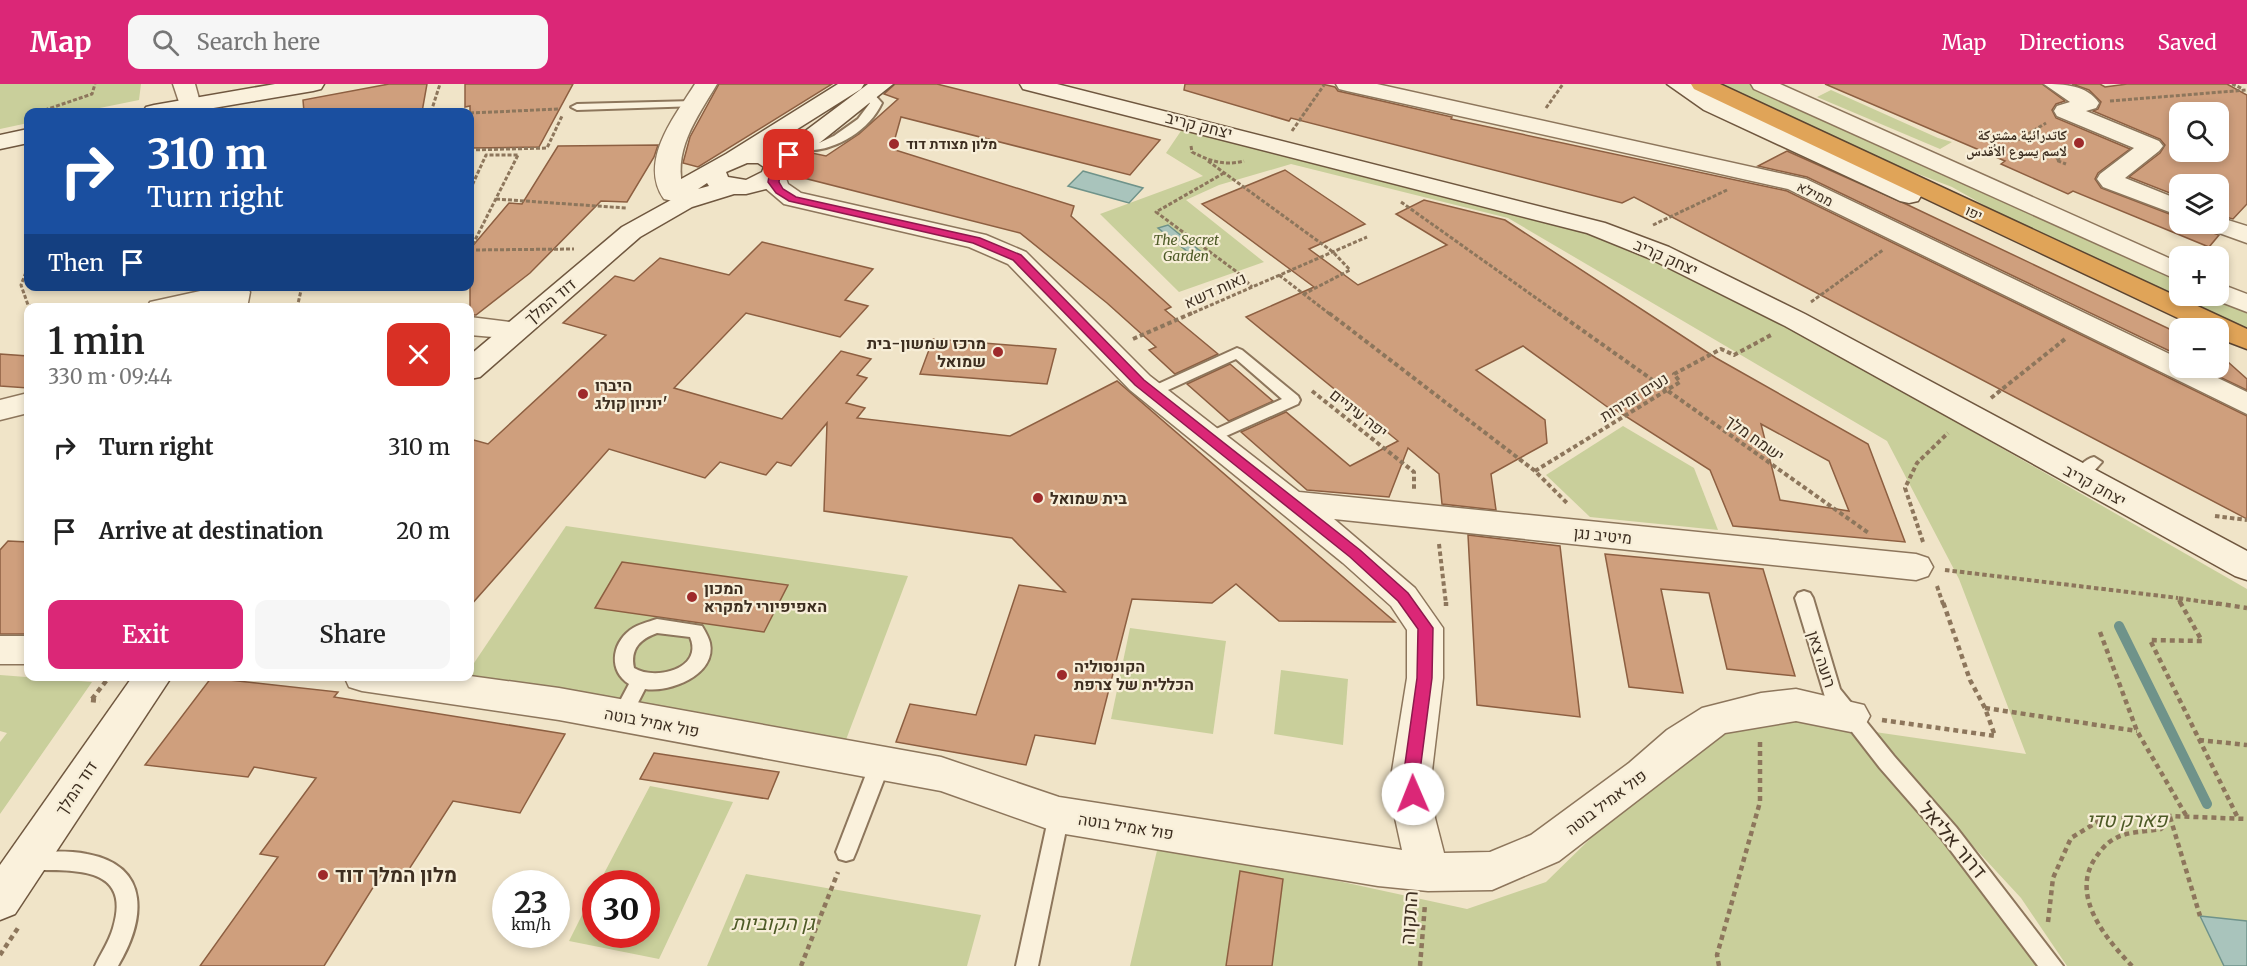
<!DOCTYPE html>
<meta charset="utf-8">
<style>
:root{--surface:#fff;--page:#f6f6f6;--text:#222;--muted:#767676;--accent:#db2777}
body{margin:0;font-family:Merriweather,"Noto Naskh Arabic",Heebo,serif;background:var(--page);color:var(--text);height:100vh;display:flex;flex-direction:column;font-size:22px;white-space:nowrap}
*{box-sizing:border-box;margin:0}
p{font-size:20px;color:var(--muted)}
.icon{flex:none;width:33px;height:33px;fill:none;stroke:currentColor;stroke-width:2;stroke-linecap:round;stroke-linejoin:round}
.map{position:relative;flex:1;overflow:hidden}
.drawer{position:absolute;left:24px;top:219px;width:450px;height:378px;display:flex;flex-direction:column;background:var(--surface);border-radius:12px;box-shadow:0 3px 9px #0003}
.drawer>*{flex:none}
.top-card{position:absolute;left:24px;top:24px;width:450px;height:183px;border-radius:12px;box-shadow:0 3px 9px #0003;background:#1a4fa0;color:#fff;overflow:hidden}
.buttons{position:absolute;left:2169px;top:18px;display:grid;gap:12px}
.buttons a{display:grid;place-items:center;width:60px;height:60px;border-radius:12px;background:var(--surface);box-shadow:0 3px 9px #0003;font-size:30px}
.speed{position:absolute;left:492px;top:786px;display:flex;gap:12px;font-size:30px;font-weight:700;text-align:center}
.speed>*{display:grid;place-content:center;width:78px;height:78px;border-radius:50%;background:var(--surface);box-shadow:0 3px 9px #0003;line-height:1}
.speed small{font-size:15px;font-weight:400}
.speed .limit{border:9px solid #d22;background:#fff;color:#111}
.pin{position:absolute;display:grid;place-items:center;width:51px;height:51px;color:#fff;margin:-26px;border-radius:12px;box-shadow:0 3px 9px #0006}
.me{position:absolute;width:66px;margin:-33px;rotate:359deg;stroke-linejoin:round;filter:drop-shadow(0 0 4px #0008)}
.turn{display:flex;align-items:center;gap:21px;height:126px;padding:0 24px;font-size:27px}
.turn .icon{width:78px;height:78px;stroke-width:2.5}
.turn b{display:block;font-size:42px;line-height:51px}
.then{display:flex;align-items:center;height:57px;padding:0 24px;background:#0003;gap:12px;font-size:22px}
.round{display:grid;place-items:center;flex:none;width:63px;height:63px;border-radius:12px;background:var(--page)}
.overview{display:flex;align-items:center;justify-content:space-between;height:102px;padding:0 24px}
h1{font-size:36px;font-weight:600;line-height:45px}
.action{display:flex;gap:12px;margin-top:auto;padding:12px 24px}
.action a{flex:1;height:69px;border-radius:12px;background:var(--accent);color:#fff;font-size:24px;font-weight:600;line-height:69px;text-align:center}
.action a+a{background:var(--page);color:var(--text)}
ul{padding:0;list-style:none}
li{display:flex;align-items:center;gap:18px;height:84px;padding:0 24px}
li div{flex:1}
li b{display:block;font-size:22px}
li em{font-style:normal}
header{display:flex;align-items:center;gap:36px;box-sizing:border-box;height:84px;padding:0 30px;background:var(--accent);color:#fff}
header strong{font-size:28px}
nav{display:flex;gap:33px;margin-inline-start:auto;font-size:21px}
.search{width:420px;height:54px;background:var(--page);display:flex;align-items:center;gap:15px;box-sizing:border-box;padding:0 21px;border-radius:12px;color:var(--muted);font-size:22px}
.map>svg:first-child{display:block}
</style>
<header>
<strong>Map</strong>
<div class="search"><svg class="icon" aria-label="search" viewBox="0 0 24 24"><circle cx="10" cy="10" r="6"/><path d="M15 15l6 6"/></svg>Search here</div>
<nav><a>Map</a><a>Directions</a><a>Saved</a></nav>
</header>
<div class="map">
<svg width="2247" height="882" viewBox="0 0 2247 882">
<rect width="100%" height="100%" fill="#f0e4c8"/>
<g fill="#c9cf9b">
<polygon points="0,0 141,0 139,16 80,28 28,28 28,39 0,45"/>
<polygon points="1718,0 1770,0 2179,193 2180,212 2218,212 2247,224 2247,253 2065,167 1952,103 1804,46"/>
<polygon points="1831,6 1938,54 1952,58 1940,65 1817,13"/>
<polygon points="1185,41 1613,156 1787,241 2247,505 2247,837 2200,833 2224,882 2067,882 2021,814 1934,720 1875,648 2026,670 1959,495 1887,357 1508,134 1291,80 1219,101 1186,116 1264,178 1179,208 1100,130 1203,92 1166,69"/>
<polygon points="1623,342 1694,384 1718,446 1590,433 1546,391"/>
<polygon points="566,442 908,492 844,661 470,592 470,585"/>
<polygon points="1130,544 1226,557 1213,650 1111,635"/>
<polygon points="1281,586 1348,595 1343,661 1274,650"/>
<polygon points="0,591 92,598 0,730 0,658 7,649 0,647"/>
<polygon points="1796,630 1847,639 1994,813 2043,882 1130,882 1159,758 1467,825 1546,798 1683,664 1719,643"/>
<polygon points="650,702 733,718 659,875 569,857 595,805 596,850 646,850 646,800 599,799"/>
<polygon points="746,790 981,831 967,882 707,882"/>
</g>
<g fill="#a9c4bc" stroke="#6f938a" stroke-width="1.5">
<polygon points="1083,87 1143,104 1129,119 1068,102"/>
<polygon points="1168,141 1209,174 1198,176 1158,144"/>
<polygon points="2200,832 2247,837 2247,882 2224,882"/>
</g>
<g fill="none" stroke-linecap="round" stroke-linejoin="round">
<polyline stroke="#6f938a" stroke-width="10" points="2119,542 2207,720"/>
</g>
<g fill="#cf9f7d" stroke="#8d5f41" stroke-width="1.5" fill-rule="evenodd">
<polygon points="389,0 427,0 422,28 304,28 303,16"/>
<polygon points="465,0 573,0 539,63 470,64 470,22 465,23"/>
<polygon points="719,0 832,0 698,83 683,79 690,53"/>
<polygon points="895,0 937,0 1160,56 1130,91 901,33 892,65 1074,122 1071,132 1171,223 1165,226 1218,270 1175,290 1149,266 1156,263 1107,219 1020,149 788,90 812,69 826,72 859,50 898,15 884,10"/>
<polygon points="1185,0 1322,0 1335,3 1338,7 1452,33 1451,35 1787,107 2247,332 2247,435 1634,113 1622,119 1291,34 1289,37 1184,6"/>
<polygon points="1825,0 2042,0 2065,17 2056,20 2052,26 2056,34 2130,65 2098,89 2095,95 2101,104 2180,134 2180,140 2203,140 2207,147 2219,151 2209,163 2073,107 2068,110 2001,80 2005,77"/>
<path d="M 2072,0 L 2100,0 L 2105,3 L 2127,0 L 2227,0 L 2247,11 L 2247,120 L 2233,135 L 2218,131 L 2218,100 L 2180,100 L 2180,113 L 2129,93 L 2160,69 L 2165,61 L 2160,55 L 2093,27 L 2098,25 L 2101,18 L 2089,6 ZM 2180,28 L 2218,28 L 2218,68 L 2180,68 Z"/>
<polygon points="658,61 654,73 627,118 601,117 530,189 476,231 470,231 470,165 509,119 522,120 558,62"/>
<polygon points="1787,67 1908,121 2180,250 2180,272 1807,93 1758,82"/>
<path d="M 1285,86 L 1365,140 L 1309,165 L 1358,201 L 1447,161 L 1396,130 L 1424,116 L 1505,136 L 1716,274 L 1868,360 L 1905,458 L 1733,442 L 1710,386 L 1616,326 L 1613,327 L 1523,262 L 1476,286 L 1545,336 L 1547,359 L 1491,390 L 1496,426 L 1442,420 L 1439,390 L 1408,364 L 1389,413 L 1307,406 L 1241,348 L 1286,328 L 1350,382 L 1398,357 L 1246,233 L 1314,203 L 1202,120 ZM 1761,340 L 1829,377 L 1849,427 L 1780,416 Z"/>
<polygon points="762,158 873,185 845,216 868,222 840,253 746,229 674,304 782,335 841,267 871,275 857,291 867,294 846,319 865,324 857,334 1010,352 1117,297 1395,538 1279,537 1236,500 1212,519 1132,515 1095,660 1035,651 1026,681 896,658 910,620 976,631 1019,501 1065,508 1012,454 824,427 827,339 791,382 777,378 766,391 720,378 705,394 609,365 470,522 470,355 488,360 606,251 563,239 615,192 634,197 660,174 729,191"/>
<polygon points="933,255 1035,263 1056,265 1047,300 920,290"/>
<polygon points="2218,269 2247,295 2247,306 2201,284 2218,284"/>
<polygon points="0,270 28,272 28,304 0,302"/>
<polygon points="1230,280 1273,317 1229,337 1187,300"/>
<polygon points="1468,451 1560,462 1580,633 1477,621"/>
<polygon points="8,457 28,458 28,550 0,550 0,466"/>
<polygon points="1605,470 1763,485 1795,592 1727,585 1709,509 1661,505 1683,609 1629,603"/>
<polygon points="622,478 788,501 764,548 595,524"/>
<polygon points="211,594 338,608 334,613 565,650 520,729 453,717 404,793 382,789 324,882 200,882 278,773 260,770 316,694 254,683 248,693 145,681"/>
<polygon points="654,669 779,688 768,715 640,695"/>
<polygon points="1240,787 1283,795 1272,882 1226,882"/>
</g>
<g fill="none" stroke-linecap="round" stroke-linejoin="round">
<g stroke="#8d765c" stroke-width="4">
<g id="lane">
<path d="M 864,8 L 872,8 L 882,19 C 868,49 828,72 796,65 L 796,59 L 819,59 L 834,52 L 858,35 L 870,19 L 862,10 Z"/>
<polygon points="694,17 700,20 698,22 577,26 571,23 577,20"/>
<polygon points="1237,264 1242,266 1298,312 1300,316 1298,320 1208,360 1200,355 1203,351 1282,315 1236,275 1157,311 1147,311 1145,308 1147,305"/>
<path d="M 2094,373 L 2102,378 L 2085,397 L 2073,397 L 2071,393 C 2076,385 2085,375 2094,373 Z"/>
<polygon points="1804,507 1810,509 1813,514 1840,605 1894,672 1956,743 2063,882 2038,882 1942,755 1880,684 1825,613 1795,514 1798,509"/>
<path d="M 657,535 L 702,542 C 705,547 709,554 710,559 C 717,591 669,609 645,605 L 628,638 L 621,640 L 614,638 L 612,632 L 629,600 C 609,587 611,561 630,546 C 638,540 648,538 657,535 ZM 657,549 L 690,553 C 704,585 655,597 634,584 C 630,565 640,555 657,549 Z"/>
<polygon points="880,672 887,674 890,680 856,768 853,775 846,777 839,775 836,768 870,680 873,674"/>
<polygon points="1059,722 1066,725 1069,731 1038,882 1016,882 1049,731 1052,725"/>
<path d="M 27,768 C 47,768 68,766 87,770 C 152,782 145,837 118,882 L 95,882 C 101,869 109,858 113,844 C 133,779 69,787 27,786 L 20,784 L 17,777 L 20,770 Z"/>
</g>
</g>
<g stroke="#8d765c" stroke-width="3">
<g id="street">
<polygon points="173,0 195,0 201,22 198,27 182,27"/>
<path d="M 695,0 L 717,0 C 697,34 670,69 685,110 L 682,115 L 673,117 L 664,115 C 638,77 675,32 695,0 Z"/>
<polygon points="1336,0 1377,0 1806,95 2180,275 2180,284 2197,284 2247,308 2247,330 1788,105 1347,7 1339,5"/>
<polygon points="1751,0 1780,0 2180,179 2180,197 1754,5"/>
<path d="M 2044,0 C 2064,0 2087,1 2099,19 L 2096,24 L 2086,27 L 2159,57 L 2163,62 L 2159,67 L 2125,94 L 2180,116 L 2180,132 L 2103,103 L 2097,95 L 2100,90 L 2134,64 L 2057,32 L 2054,27 L 2057,22 L 2070,18 Z"/>
<polygon points="774,84 783,86 788,100 801,109 986,151 1026,168 1150,292 1299,408 1916,470 1928,474 1933,483 1928,492 1916,496 1334,435 1415,504 1443,544 1443,594 1432,687 1435,734 1444,769 1490,768 1531,751 1629,679 1667,646 1702,624 1761,609 1796,605 1864,621 1870,632 1864,643 1851,648 1796,637 1725,649 1559,777 1492,806 1428,807 1378,802 1059,749 941,707 559,636 362,607 349,603 344,592 470,592 559,604 941,673 1059,713 1402,766 1395,734 1392,687 1407,594 1407,546 1391,522 1343,479 1130,306 1008,180 969,163 784,120 764,103 762,91 765,86"/>
<polygon points="2218,133 2247,142 2247,159 2208,145 2205,140 2218,140"/>
<polygon points="2218,199 2247,210 2247,228 2208,213 2218,212"/>
<polygon points="223,202 246,202 250,208 247,224 219,224 220,220 202,224 147,224 150,218"/>
<polygon points="470,233 526,240 530,246 526,252 516,255 470,251"/>
<polygon points="28,309 28,329 0,336 0,316"/>
<rect x="0" y="552" width="28" height="28"/>
</g>
</g>
<g stroke="#6f573f" stroke-width="3">
<g id="secondary">
<polygon points="275,0 324,0 321,5 313,7 190,28 143,28 146,23 154,21"/>
<path d="M 838,0 L 864,0 L 861,5 L 764,66 L 776,69 L 868,0 L 893,0 L 788,84 L 783,96 L 770,104 L 746,110 L 734,110 L 692,123 L 640,153 L 480,293 L 470,295 L 470,271 L 622,143 L 680,111 L 674,109 L 671,104 L 674,99 L 726,70 ZM 747,79 L 758,79 L 764,83 L 762,88 L 746,96 L 728,93 L 726,88 ZM 707,99 L 709,102 L 698,105 Z"/>
<polygon points="1020,0 1057,0 1605,139 1669,163 1805,230 2247,467 2247,496 2235,492 1785,242 1651,175 1587,149 1023,5"/>
<polygon points="1667,0 1694,0 1720,16 1918,107 1921,112 1918,117 1909,119 1900,117 1704,26"/>
<polygon points="28,45 28,59 0,65 0,51"/>
<polygon points="133,592 172,592 15,830 0,836 0,781"/>
</g>
</g>
<g stroke="#5b4430" stroke-width="3">
<polygon id="highway" points="1691,0 1720,0 2247,245 2247,265 2218,254 2218,244 2199,244 1694,5"/>
</g>
<g stroke="#8d765c" stroke-width="3" stroke-dasharray="4 2" stroke-linecap="butt">
<polyline points="2232,0 2243,5"/>
<polyline points="2110,17 2247,6"/>
<polyline points="1546,24 1563,0"/>
<polyline points="39,28 92,10 95,0"/>
<polyline points="431,28 440,0"/>
<polyline points="470,29 559,25"/>
<polyline points="1292,47 1324,1"/>
<polyline points="2170,48 2180,47"/>
<polyline points="2018,56 2046,39"/>
<path d="M 1191,62 L 1192,68 C 1209,77 1225,82 1244,77"/>
<polyline points="470,66 547,64 562,32"/>
<polyline points="2060,74 2056,76 2066,80"/>
<polyline points="1208,77 1333,168 1350,186 1304,210"/>
<polyline points="1224,89 1156,128 1237,188 1252,203"/>
<polyline points="470,106 486,71 518,71"/>
<polyline points="496,115 626,124"/>
<polyline points="1401,118 1560,231"/>
<polyline points="1653,141 1727,106"/>
<polyline points="470,166 574,165"/>
<polyline points="470,166 518,71"/>
<polyline points="28,183 21,201 28,221 35,224"/>
<polyline points="1279,191 1331,231"/>
<polyline points="263,205 298,202"/>
<polyline points="1811,218 1883,166"/>
<polyline points="297,224 302,202"/>
<polyline points="1188,231 1367,153"/>
</g>
<g stroke="#8d765c" stroke-width="4" stroke-dasharray="4.5 3" stroke-linecap="butt">
<polyline points="1329,229 1535,387 1568,420"/>
<polyline points="1558,229 1870,450"/>
<polyline points="1133,255 1192,229"/>
<polyline points="1312,307 1414,388 1414,407"/>
<polyline points="1991,314 2065,255"/>
<polyline points="1535,387 1680,298 1674,290 1721,265 1734,271 1771,251"/>
<polyline points="2215,432 2247,436"/>
<polyline points="1923,458 1905,404 1917,379 1948,349"/>
<polyline points="1439,460 1446,520"/>
<polyline points="1945,486 2178,514"/>
<polyline points="1937,502 1943,520"/>
<polyline points="2181,520 2178,514 2218,520"/>
</g>
<g stroke="#8d765c" stroke-width="4.5" stroke-dasharray="5 4" stroke-linecap="butt">
<polyline points="1446,518 1446,522"/>
<polyline points="2180,518 2202,557 2150,556 2238,734"/>
<polyline points="2208,518 2247,524"/>
<polyline points="2100,548 2137,647 2187,733"/>
<polyline points="92,615 110,592"/>
<polyline points="91,616 100,617"/>
<polyline points="1985,624 2137,647"/>
<polyline points="1882,636 1995,652 1985,624 1970,596 1943,518"/>
<polyline points="2199,656 2247,661"/>
<polyline points="2170,733 2200,832"/>
<polyline points="2048,838 2053,794 2071,754 2102,735 2170,732 2247,735"/>
<polyline points="0,871 18,844"/>
<polyline points="801,882 838,788"/>
<polyline points="1420,882 1425,820"/>
<polyline points="1719,882 1717,871 1760,718 1760,655"/>
<path d="M 2132,882 C 2106,855 2069,811 2096,773 C 2101,766 2107,758 2116,754 C 2129,747 2146,748 2161,745 L 2170,733"/>
</g>
<use href="#lane" fill="#faf1dc" fill-rule="evenodd"/>
<use href="#street" fill="#faf1dc" fill-rule="evenodd"/>
<use href="#secondary" fill="#faf1dc" fill-rule="evenodd"/>
<use href="#highway" fill="#e0a458" fill-rule="evenodd"/>
</g>
<polygon fill="#db2777" stroke="#8e194d" stroke-width="1.5" points="785,69 794,71 781,82 779,98 783,105 796,113 980,154 1021,171 1144,296 1360,466 1408,509 1433,544 1432,594 1420,687 1421,710 1419,715 1413,718 1407,715 1404,687 1417,594 1418,545 1398,517 1350,473 1135,301 1013,176 973,159 789,117 776,109 768,98 771,81"/>
<g fill="#9e2a2b" stroke="#f7eed8" stroke-width="2">
<circle cx="2079" cy="59" r="6"/>
<circle cx="894" cy="60" r="6"/>
<circle cx="998" cy="268" r="6"/>
<circle cx="583" cy="310" r="6"/>
<circle cx="1038" cy="414" r="6"/>
<circle cx="692" cy="513" r="6"/>
<circle cx="1062" cy="591" r="6"/>
<circle cx="323" cy="791" r="6"/>
</g>
<g text-anchor="middle" stroke-width="4.5" stroke-linejoin="round" paint-order="stroke">
<g font-size="14" font-weight="bold" fill="#3d2e20" stroke="#f7eed8" text-anchor="end">
<text x="2067" y="56">كاتدرائية مشتركة<tspan x="2067" dy="16">لاسم يسوع الأقدس</tspan></text>
<text x="906" y="65" text-anchor="start">מלון מצודת דוד</text>
</g>
<g font-size="14" fill="#3d2e20" stroke="#f7eed8">
<text transform="translate(1815 110) rotate(26)" y="5">ממילא</text>
<text transform="translate(1974 129) rotate(25)" y="5">יפו</text>
</g>
<g font-size="14" font-style="italic" fill="#4d5a26" stroke="#f7eed8">
<text x="1186" y="161">The Secret<tspan x="1186" dy="16">Garden</tspan></text>
</g>
<g font-size="16" fill="#3d2e20" stroke="#f7eed8">
<text transform="translate(1199 41) rotate(14)" y="6">יצחק קריב</text>
<text transform="translate(1666 173) rotate(24)" y="6">יצחק קריב</text>
<text transform="translate(1215 206) rotate(-24)" y="6">נאות דשא</text>
<text transform="translate(550 217) rotate(-40)" y="6">דוד המלך</text>
<text transform="translate(1634 313) rotate(-32)" y="6">נעים זמירות</text>
<text transform="translate(1359 329) rotate(38)" y="6">יפה עיניים</text>
<text transform="translate(1755 354) rotate(35)" y="6">ישמח מלך</text>
<text transform="translate(2095 401) rotate(29)" y="6">יצחק קריב</text>
<text transform="translate(1603 451) rotate(6)" y="6">מיטיב נגן</text>
<text transform="translate(1822 575) rotate(72)" y="6">רועה צאן</text>
<text transform="translate(652 638) rotate(11)" y="6">פול אמיל בוטה</text>
<text transform="translate(76 704) rotate(-56)" y="6">דוד המלך</text>
<text transform="translate(1606 718) rotate(-37)" y="6">פול אמיל בוטה</text>
<text transform="translate(1126 742) rotate(9)" y="6">פול אמיל בוטה</text>
</g>
<g font-size="16" font-weight="bold" fill="#3d2e20" stroke="#f7eed8" text-anchor="start">
<text x="986" y="265" text-anchor="end">מרכז שמשון-בית<tspan x="986" dy="18">שמואל</tspan></text>
<text x="595" y="307">היברו<tspan x="595" dy="18">יוניון קולג'</tspan></text>
<text x="1050" y="420">בית שמואל</text>
<text x="704" y="510">המכון<tspan x="704" dy="18">האפיפיורי למקרא</tspan></text>
<text x="1074" y="588">הקונסוליה<tspan x="1074" dy="18">הכללית של צרפת</tspan></text>
</g>
<g font-size="20" font-style="italic" fill="#4d5a26" stroke="#f7eed8">
<text x="2127" y="743">פארק טדי</text>
<text x="773" y="846">גן הקוביות</text>
</g>
<g font-size="20" fill="#3d2e20" stroke="#f7eed8">
<text transform="translate(1953 756) rotate(50)" y="7">דרור אליאל</text>
<text transform="translate(1409 834) rotate(-86)" y="7">התקוה</text>
</g>
<g font-size="20" font-weight="bold" fill="#3d2e20" stroke="#f7eed8" text-anchor="start">
<text x="335" y="798">מלון המלך דוד</text>
</g>
</g>
</svg>
<div class="buttons">
<a><svg class="icon" aria-label="search" viewBox="0 0 24 24"><circle cx="10" cy="10" r="6"/><path d="M15 15l6 6"/></svg></a>
<a><svg class="icon" aria-label="layers" viewBox="0 0 24 24"><path d="M12 4l9 5-9 5-9-5zM3 14l9 5 9-5"/></svg></a>
<a>+</a>
<a>−</a>
</div>
<div class="speed"><div>23<small>km/h</small></div><div class="limit">30</div></div>
<div class="pin" style="left:789px;top:71px;background:#d93025"><svg class="icon" aria-label="arrive" viewBox="0 0 24 24"><path d="M6 21V4h12l-3 4 3 4H6"/></svg></div>
<svg class="me" style="left:1413px;top:710px" viewBox="-20 -20 40 40"><circle r="19" fill="#fff"/><path d="M0-13L10 11 0 6-10 11z" fill="#db2777"/></svg>
<div class="top-card">
<div class="turn"><svg class="icon" aria-label="right" viewBox="0 0 24 24"><path d="M7 20v-9h11M14 6l5 5-5 5"/></svg><div><b>310 m</b>Turn right</div></div>
<div class="then">Then<svg class="icon" aria-label="arrive" viewBox="0 0 24 24"><path d="M6 21V4h12l-3 4 3 4H6"/></svg></div>
</div>
<section class="drawer">
<div class="overview"><div><h1>1 min</h1><p>330 m · 09:44</p></div><a class="round" style="background:#d93025;color:#fff"><svg class="icon" aria-label="close" viewBox="0 0 24 24"><path d="M6 6l12 12M18 6L6 18"/></svg></a></div>
<ul>
<li><svg class="icon" aria-label="right" viewBox="0 0 24 24"><path d="M7 20v-9h11M14 6l5 5-5 5"/></svg><div><b>Turn right</b></div><em>310 m</em></li>
<li><svg class="icon" aria-label="arrive" viewBox="0 0 24 24"><path d="M6 21V4h12l-3 4 3 4H6"/></svg><div><b>Arrive at destination</b></div><em>20 m</em></li>
</ul>
<div class="action"><a>Exit</a><a>Share</a></div>
</section>
</div>
